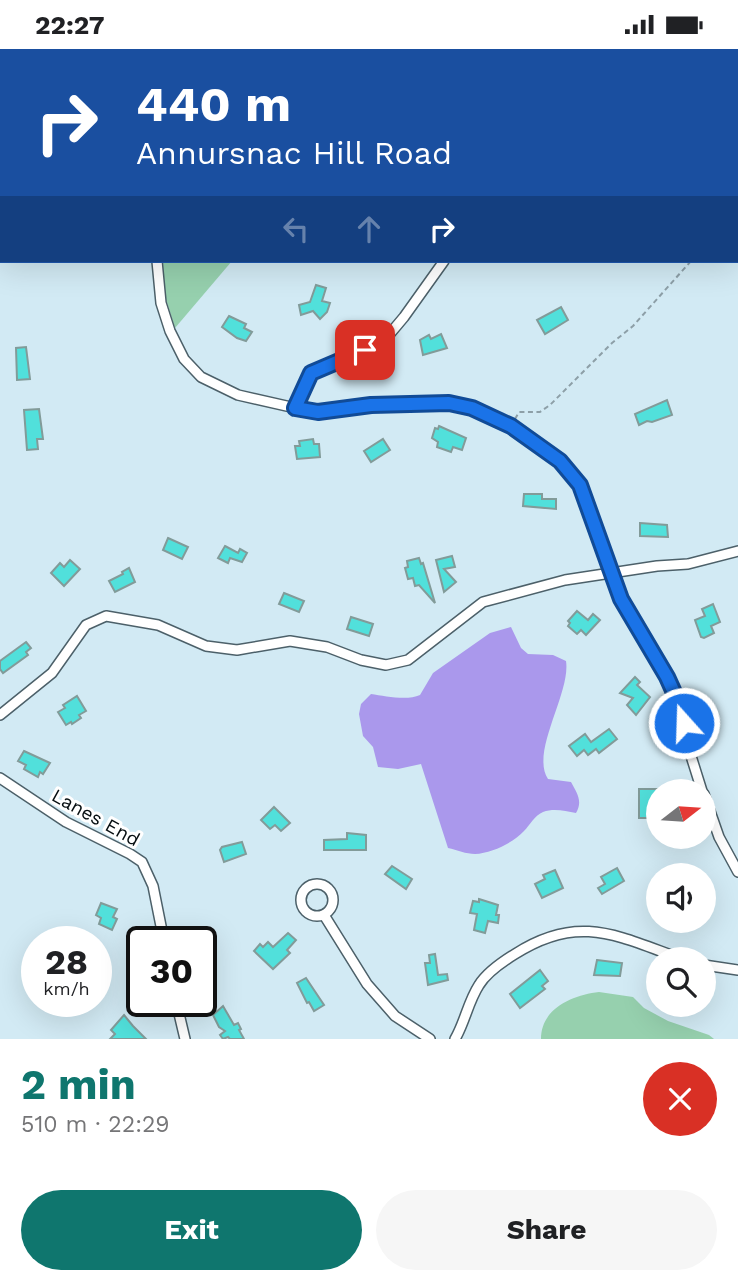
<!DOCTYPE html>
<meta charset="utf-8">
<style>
:root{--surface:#fff;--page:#f6f6f6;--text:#202124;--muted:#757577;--accent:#0f766e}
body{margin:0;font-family:"Work Sans",sans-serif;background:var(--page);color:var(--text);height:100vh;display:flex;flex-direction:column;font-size:26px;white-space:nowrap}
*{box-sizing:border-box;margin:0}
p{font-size:23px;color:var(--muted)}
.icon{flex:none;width:38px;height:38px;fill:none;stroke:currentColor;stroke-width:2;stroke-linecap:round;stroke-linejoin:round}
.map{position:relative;height:990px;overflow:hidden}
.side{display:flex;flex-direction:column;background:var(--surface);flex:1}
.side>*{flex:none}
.guide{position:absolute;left:0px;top:0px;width:738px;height:214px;box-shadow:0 7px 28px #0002;background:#1a4fa0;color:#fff;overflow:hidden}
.needle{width:46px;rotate:73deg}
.fabs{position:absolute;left:646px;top:730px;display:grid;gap:14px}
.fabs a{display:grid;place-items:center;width:70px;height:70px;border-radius:50%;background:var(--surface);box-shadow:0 7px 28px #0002;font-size:35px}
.speed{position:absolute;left:21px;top:877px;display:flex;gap:14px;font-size:35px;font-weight:700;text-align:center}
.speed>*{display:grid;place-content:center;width:91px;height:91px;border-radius:50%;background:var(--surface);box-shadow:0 7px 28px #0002;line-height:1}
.speed small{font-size:18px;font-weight:400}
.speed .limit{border:4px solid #111;border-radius:10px;background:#fff;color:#111}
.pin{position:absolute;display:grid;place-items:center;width:60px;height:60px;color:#fff;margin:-30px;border-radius:14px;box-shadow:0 4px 10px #0006}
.me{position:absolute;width:77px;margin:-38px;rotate:340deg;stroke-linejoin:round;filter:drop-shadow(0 0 5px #0008)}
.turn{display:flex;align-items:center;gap:24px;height:147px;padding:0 21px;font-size:32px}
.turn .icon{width:91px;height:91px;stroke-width:2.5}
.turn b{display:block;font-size:49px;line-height:60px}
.lanes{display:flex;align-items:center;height:66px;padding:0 21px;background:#0003;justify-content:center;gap:35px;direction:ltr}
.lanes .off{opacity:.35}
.round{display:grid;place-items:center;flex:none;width:74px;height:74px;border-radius:37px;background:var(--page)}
.headline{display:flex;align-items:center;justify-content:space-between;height:119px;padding:0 21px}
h1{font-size:42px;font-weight:700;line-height:52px;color:var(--accent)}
.action{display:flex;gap:14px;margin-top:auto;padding:14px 21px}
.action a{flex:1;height:80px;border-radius:42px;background:var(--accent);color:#fff;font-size:28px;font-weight:700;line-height:80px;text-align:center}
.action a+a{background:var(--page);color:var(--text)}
.status{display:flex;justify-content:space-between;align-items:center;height:49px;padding:0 35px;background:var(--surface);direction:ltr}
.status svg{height:19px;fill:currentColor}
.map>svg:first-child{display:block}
</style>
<div class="status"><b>22:27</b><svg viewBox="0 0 49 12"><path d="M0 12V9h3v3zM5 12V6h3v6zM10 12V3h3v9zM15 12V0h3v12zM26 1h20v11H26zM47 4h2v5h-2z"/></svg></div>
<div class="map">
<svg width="738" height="990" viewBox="0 0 738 990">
<rect width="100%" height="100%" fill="#d2eaf4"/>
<g fill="#96d0ae">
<polygon points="163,212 232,212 175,279 164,244"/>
<path d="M 599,943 L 633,948 L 644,959 L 668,972 L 709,986 L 714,990 L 541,990 C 541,959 573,946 599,943 Z"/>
</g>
<path fill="#aa98ec" d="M 511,578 L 521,599 L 528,605 L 553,606 L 566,612 C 571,644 530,703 548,730 L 571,733 C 577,744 583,752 576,764 C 565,762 554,759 543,763 C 534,767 530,776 524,782 C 513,794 492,804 475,805 C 466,805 457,801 448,799 L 421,715 L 398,720 L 378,718 L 373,698 L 363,687 L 359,665 L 361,655 L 371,645 C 385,647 407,652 420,646 L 433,624 L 490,584 Z"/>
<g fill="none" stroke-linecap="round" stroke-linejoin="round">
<polyline stroke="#aa98ec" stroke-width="2.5" points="737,123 738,123"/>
</g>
<g fill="#51e0db" stroke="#829b99" stroke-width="2">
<polygon points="316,236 326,239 322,252 330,254 327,263 320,270 313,262 301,266 299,256 310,253"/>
<polygon points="561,258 568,271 545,285 537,271"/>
<polygon points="229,267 246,275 244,279 252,283 246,292 237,289 222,278"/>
<polygon points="441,285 447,299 423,306 420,291 429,286 431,290"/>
<polygon points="26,298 30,330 17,331 16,299"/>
<polygon points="667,351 672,366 652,373 647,372 639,376 635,365"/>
<polygon points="39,360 43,390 37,390 38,400 27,401 24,361"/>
<polygon points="439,377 466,389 462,401 453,398 451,403 437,398 438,393 432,389 435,379 438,380"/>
<polygon points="313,390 314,395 319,395 320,408 297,410 295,397 300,397 299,392"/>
<polygon points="383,390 390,401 371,413 364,402"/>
<polygon points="524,445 542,445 542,450 556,450 556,460 523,457"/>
<polygon points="640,474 667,476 668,488 640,487"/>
<polygon points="168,489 188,498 182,510 163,501"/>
<polygon points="225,497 238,504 240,500 247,504 242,513 230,509 228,514 218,509"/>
<polygon points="452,507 455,518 444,520 456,533 444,543 436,511"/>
<polygon points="419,509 421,515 423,514 435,554 419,536 415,537 413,529 408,530 405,519 408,518 407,512"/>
<polygon points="70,511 80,520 64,537 51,524 60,514 64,518"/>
<polygon points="129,519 135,533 115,543 109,532 123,525 122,523"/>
<polygon points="284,544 304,552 299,563 279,555"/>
<polygon points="713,555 720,573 711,577 714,584 704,589 701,588 695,571 705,567 702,560"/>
<polygon points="577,562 588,571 593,565 600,571 586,586 581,581 577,585 568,577 570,574 568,572"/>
<polygon points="351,568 373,575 369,587 347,580"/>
<polygon points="26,593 31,599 26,603 28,606 3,624 0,620 0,612"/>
<polygon points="635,628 640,633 637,636 650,648 636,666 627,656 633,649 620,644"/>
<polygon points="77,647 86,662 79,666 81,669 72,675 71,673 66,676 58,663 65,659 63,656"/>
<polygon points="609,680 617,690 599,704 596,700 588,706 584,701 577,707 569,697 585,685 591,693"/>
<polygon points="24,702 50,714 43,725 40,723 38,728 24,720 26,716 18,712"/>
<rect x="639" y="740" width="19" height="29"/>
<polygon points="274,758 290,774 281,782 275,776 270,780 261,771"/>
<polygon points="347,784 366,786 366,801 324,801 324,791 347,790"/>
<polygon points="242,793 246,805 224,813 220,801 222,798"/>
<polygon points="392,817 412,830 406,840 385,825"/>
<polygon points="617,819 624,832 602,845 598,839 605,835 601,828"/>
<polygon points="555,821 563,839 542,849 535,835 545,830 543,826"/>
<polygon points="479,850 498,856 496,866 499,866 498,874 488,872 485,884 474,881 477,865 470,864 473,852 479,853"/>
<polygon points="101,854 117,860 113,868 117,870 112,881 99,875 101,869 96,866"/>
<polygon points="288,884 296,891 287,901 290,904 273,920 254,902 260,895 263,898 268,893 273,898"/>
<polygon points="435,905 438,926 447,925 448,931 428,936 425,914 430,914 429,906"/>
<polygon points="597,911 622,914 620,927 594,926"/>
<polygon points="540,921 548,932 542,937 545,940 520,959 510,945"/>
<polygon points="306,929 324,956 314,962 309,953 307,954 297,934"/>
<polygon points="223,957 234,976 238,974 241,980 239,981 244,990 230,990 228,988 223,990 220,986 225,982 219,978 213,966"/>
<polygon points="124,966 133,977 146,990 110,990 115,985 111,981"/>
</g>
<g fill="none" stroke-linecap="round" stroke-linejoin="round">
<g stroke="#4c6069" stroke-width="12">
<g id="minor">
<polyline points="151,0 151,2"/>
<polyline points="544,2 545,0"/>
<polyline points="571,2 572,0"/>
<polyline points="157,212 161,254 170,282 184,310 201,328 238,346 313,363 412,354 448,354 472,359 511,377 560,412 580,436 621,550 666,628 681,659 691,707 702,742"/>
<polyline points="294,359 311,324 383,293 404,268 444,212"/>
<polyline points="0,666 52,624 86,576 106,567 158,576 206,597 237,601 290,592 327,598 361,611 386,616 408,611 483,553 565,531 657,517 688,515 738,502"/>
<polyline points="0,729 66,773 130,805 142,813 153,837 164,892"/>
<polyline points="704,745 719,788 738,823"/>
<circle cx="317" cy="851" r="16"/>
<polyline points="324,866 367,935 395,967 430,990"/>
<polyline points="704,916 738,921"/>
<polyline points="176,952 185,990"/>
<path d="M 455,990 C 465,973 468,953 479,936 C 487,923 502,913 515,905 C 579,864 617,887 682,910"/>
</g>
</g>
<g stroke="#8d9fa7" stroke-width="2" stroke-dasharray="5 3.5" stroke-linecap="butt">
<polyline points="594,0 596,2"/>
<polyline points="668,2 670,0"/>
<polyline points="737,75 738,75"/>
<polyline points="515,370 519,363 540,363 550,356 612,294 633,277 691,212"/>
</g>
<use href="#minor" stroke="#fff" stroke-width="9"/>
</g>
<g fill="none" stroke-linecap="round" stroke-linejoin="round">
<g stroke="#114b97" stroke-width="18">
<polyline id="route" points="365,301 311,324 295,359 318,363 371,356 449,354 472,359 511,377 560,412 580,436 621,550 667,628 681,659 684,674"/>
</g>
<use href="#route" stroke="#1a73e8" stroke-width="12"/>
</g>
<g text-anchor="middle" stroke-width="6" stroke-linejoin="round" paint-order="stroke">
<g font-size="19" fill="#060e11" stroke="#fff">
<text transform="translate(96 768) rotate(29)" y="7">Lanes End</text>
</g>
</g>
</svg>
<div class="fabs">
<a><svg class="needle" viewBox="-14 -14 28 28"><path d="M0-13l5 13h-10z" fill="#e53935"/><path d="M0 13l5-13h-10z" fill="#757577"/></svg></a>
<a><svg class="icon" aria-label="sound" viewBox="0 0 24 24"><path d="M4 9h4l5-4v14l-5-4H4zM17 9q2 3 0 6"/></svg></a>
<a><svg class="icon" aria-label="search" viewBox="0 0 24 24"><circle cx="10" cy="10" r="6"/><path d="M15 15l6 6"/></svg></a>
</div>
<div class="speed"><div>28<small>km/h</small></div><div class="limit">30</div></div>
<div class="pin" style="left:365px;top:301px;background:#d93025"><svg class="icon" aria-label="arrive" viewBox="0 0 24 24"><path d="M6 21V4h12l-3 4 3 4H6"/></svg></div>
<svg class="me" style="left:684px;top:674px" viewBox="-20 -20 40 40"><circle r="17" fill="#1a73e8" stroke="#fff" stroke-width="3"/><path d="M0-11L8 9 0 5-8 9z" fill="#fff"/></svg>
<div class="guide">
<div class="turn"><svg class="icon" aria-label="right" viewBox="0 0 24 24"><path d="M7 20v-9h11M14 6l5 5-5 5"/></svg><div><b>440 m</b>Annursnac Hill Road</div></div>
<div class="lanes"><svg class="icon off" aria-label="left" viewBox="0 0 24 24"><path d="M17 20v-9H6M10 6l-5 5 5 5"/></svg><svg class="icon off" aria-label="ahead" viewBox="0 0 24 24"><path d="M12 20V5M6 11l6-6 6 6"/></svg><svg class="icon" aria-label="right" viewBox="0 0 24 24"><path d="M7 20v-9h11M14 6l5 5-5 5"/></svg></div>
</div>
</div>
<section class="side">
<div class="headline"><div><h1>2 min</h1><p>510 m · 22:29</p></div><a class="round" style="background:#d93025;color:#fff"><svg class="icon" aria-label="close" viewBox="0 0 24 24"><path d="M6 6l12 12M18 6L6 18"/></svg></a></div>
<div class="action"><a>Exit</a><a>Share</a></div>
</section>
